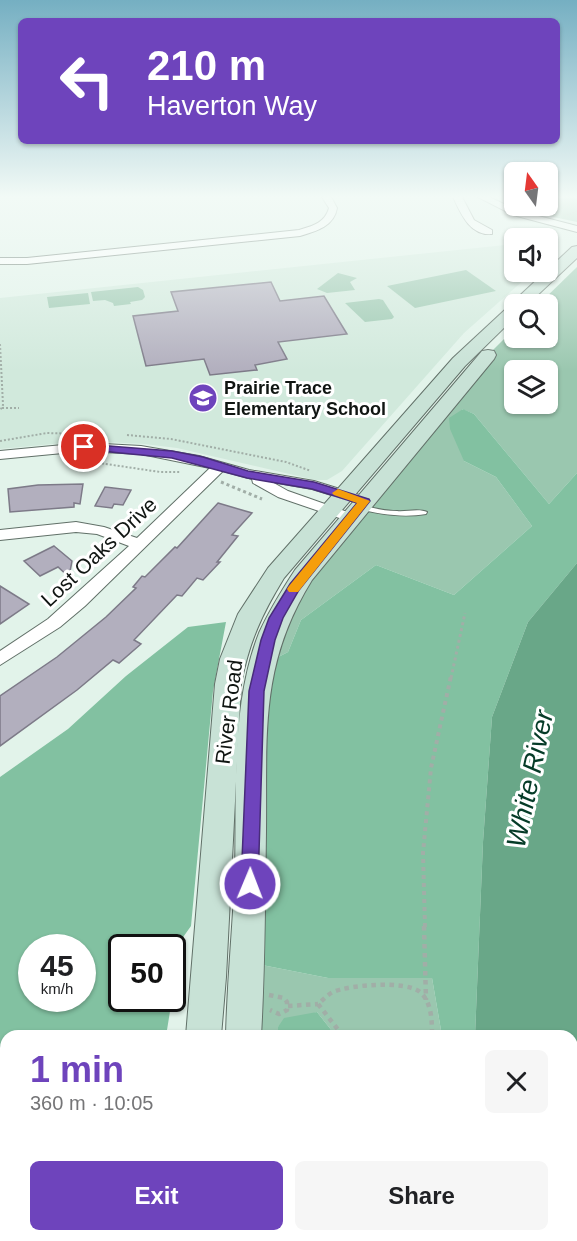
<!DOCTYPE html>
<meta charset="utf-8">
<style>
:root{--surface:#fff;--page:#f6f6f6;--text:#202124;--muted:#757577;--accent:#6e44bc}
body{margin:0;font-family:Helvetica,sans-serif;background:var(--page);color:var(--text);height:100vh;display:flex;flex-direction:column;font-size:22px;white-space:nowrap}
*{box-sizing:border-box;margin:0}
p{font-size:20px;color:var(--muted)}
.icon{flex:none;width:33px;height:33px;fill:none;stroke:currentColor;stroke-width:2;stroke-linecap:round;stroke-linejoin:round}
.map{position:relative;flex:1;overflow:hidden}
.panel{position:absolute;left:0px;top:1030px;width:578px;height:212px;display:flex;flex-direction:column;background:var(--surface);border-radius:18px 18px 0 0;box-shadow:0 2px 4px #0004}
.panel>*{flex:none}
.banner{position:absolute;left:18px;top:18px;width:542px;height:126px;border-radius:9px;box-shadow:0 2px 4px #0004;background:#6e44bc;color:#fff;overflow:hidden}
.needle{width:39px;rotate:346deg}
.buttons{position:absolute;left:504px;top:162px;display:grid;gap:12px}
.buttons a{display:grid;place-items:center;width:54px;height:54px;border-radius:9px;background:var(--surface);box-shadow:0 2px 4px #0004;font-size:30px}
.speed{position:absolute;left:18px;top:934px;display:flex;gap:12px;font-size:30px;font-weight:700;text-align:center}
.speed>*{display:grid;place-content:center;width:78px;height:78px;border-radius:50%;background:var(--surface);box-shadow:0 2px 4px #0004;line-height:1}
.speed small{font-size:15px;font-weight:400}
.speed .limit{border:3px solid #111;border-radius:9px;background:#fff;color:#111}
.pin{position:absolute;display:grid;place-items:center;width:51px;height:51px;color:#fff;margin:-26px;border:3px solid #fff;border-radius:50%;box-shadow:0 2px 6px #0007}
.me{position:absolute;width:66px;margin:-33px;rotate:1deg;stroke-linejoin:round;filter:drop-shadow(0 0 4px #0008)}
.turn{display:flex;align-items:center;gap:21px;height:126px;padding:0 30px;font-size:27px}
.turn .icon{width:78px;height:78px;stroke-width:2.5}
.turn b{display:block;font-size:42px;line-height:51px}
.round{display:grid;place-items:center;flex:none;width:63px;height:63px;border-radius:9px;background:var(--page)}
.headline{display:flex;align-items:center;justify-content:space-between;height:102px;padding:0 30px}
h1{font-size:36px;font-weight:700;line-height:45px;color:var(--accent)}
.cta{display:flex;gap:12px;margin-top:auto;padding:12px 30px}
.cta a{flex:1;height:69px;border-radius:9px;background:var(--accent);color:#fff;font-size:24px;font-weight:700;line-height:69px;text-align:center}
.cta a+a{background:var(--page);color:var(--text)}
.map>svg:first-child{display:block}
</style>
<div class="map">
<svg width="577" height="1241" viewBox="0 0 577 1241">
<rect width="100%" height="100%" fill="#e2f3ea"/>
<polygon fill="#d1e9dc" points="514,244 514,272 533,272 464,333 342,471 327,480 315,480 177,448 144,444 85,441 0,449 0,298"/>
<g fill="#9ac7af" fill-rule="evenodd">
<polygon points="563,197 577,197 577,222 525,211 548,206 548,203"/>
<path d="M 577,267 L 577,473 L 549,504 L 474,414 L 462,409 L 464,461 L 496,477 L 532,526 L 454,595 L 376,565 L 301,620 L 288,652 L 261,666 L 276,618 L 491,352 L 514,329 L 514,338 L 548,338 L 548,304 L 539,304 ZM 514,370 L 548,370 L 548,404 L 514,404 Z"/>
<polygon points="466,270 496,291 415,308 387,286"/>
<polygon points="338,273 357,278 350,282 355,290 327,293 317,289"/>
<polygon points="138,287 143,290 145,297 142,300 130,302 131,304 114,306 113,303 105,300 93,301 91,292"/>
<polygon points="88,293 90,304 49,308 47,297"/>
<polygon points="379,299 383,300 394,317 392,319 365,322 345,303"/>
<polygon points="262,965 328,978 432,978 442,1036 336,1036 317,1012 278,1027 278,1036 260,1036"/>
</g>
<g fill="#82c1a1" fill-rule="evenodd">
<polygon points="463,409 474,414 549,504 577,473 577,563 528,622 492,717 483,842 475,1036 442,1036 432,978 328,978 262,965 261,666 288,652 301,620 376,565 454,595 532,526 496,477 464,461 450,429 449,418"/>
<path d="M 226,622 L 213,691 L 191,926 L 181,940 L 173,995 L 172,948 L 122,948 L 122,999 L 172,999 L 167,1030 L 151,1036 L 6,1036 L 6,1046 L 0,1048 L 0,777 L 68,729 L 126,676 L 188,627 ZM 32,948 L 82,948 L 82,999 L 32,999 Z"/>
<polygon points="317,1012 336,1036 278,1036 278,1027 284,1018"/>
<polygon points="267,1236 491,1236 492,1241 267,1241"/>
</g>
<polygon fill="#69a788" points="577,563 577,1241 492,1241 491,1236 572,1236 572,1036 475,1036 483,842 492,717 528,622"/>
<g fill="#b2afbe" stroke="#7d7a88" stroke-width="1.5">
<polygon points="271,282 280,301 324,296 347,334 278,342 287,359 255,365 257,370 210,375 204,359 146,366 133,316 178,311 171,292"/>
<polygon points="83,484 80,504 74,503 74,507 10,512 8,489 38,485"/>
<polygon points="105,487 131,490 123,505 114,504 112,508 95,506"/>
<polygon points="218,503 252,513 232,535 238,536 217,562 220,562 203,580 197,578 182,596 177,595 134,640 141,644 119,663 113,660 77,690 0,746 0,696 57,657 106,617 136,588 133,587 142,576 145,577 175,547 177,548"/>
<polygon points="54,546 72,561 69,577 58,567 40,576 24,561"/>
<polygon points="0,586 29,604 0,624"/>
</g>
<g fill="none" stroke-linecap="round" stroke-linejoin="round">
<g stroke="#617068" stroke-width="2">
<path id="lane" d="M 358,505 L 361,505 C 373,508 384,511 397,511 C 406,512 419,508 427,512 L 426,514 C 402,518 381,514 358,509 L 357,507 Z"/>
</g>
<g stroke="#617068" stroke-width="2">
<g id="street">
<path d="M 322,197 L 331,197 L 337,208 C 334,226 317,231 300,236 L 27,264 L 0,264 L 0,258 L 27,258 L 299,230 C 312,226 325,223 329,208 Z"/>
<path d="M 453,197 L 462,197 L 474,220 L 492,230 L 492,234 C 470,236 461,214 453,197 Z"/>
<polygon points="478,197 489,197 519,211 577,226 577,232 513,215"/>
<polygon points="84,443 141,446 199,456 249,470 314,481 369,498 371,501 364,505 312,489 272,482 288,491 356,515 358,518 351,522 278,497 253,483 252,479 223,471 85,606 60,627 0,665 0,651 48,619 129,546 97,534 76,532 0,540 0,530 76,522 104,527 137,538 210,468 141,454 84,451 0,459 0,451"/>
<polygon points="6,1075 6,1101 0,1103 0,1077"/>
</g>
</g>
<g stroke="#617068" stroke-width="2">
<g id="secondary">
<path d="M 577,246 L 577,258 L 528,304 L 514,304 L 514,318 L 465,366 L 284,578 C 262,614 249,642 241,684 L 226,977 L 221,1036 L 186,1036 L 215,684 L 220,659 L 238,614 L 268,568 L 453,358 L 508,307 L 513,305 L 514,301 L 572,247 Z"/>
<path d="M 488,350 L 494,351 L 496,355 L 494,359 L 312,580 C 259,665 267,735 266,831 C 265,899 265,968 261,1036 L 226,1036 C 227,982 233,927 235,873 C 237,795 230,707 259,633 C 269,611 282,590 295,570 L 482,351 Z"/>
<rect x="179" y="1236" width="40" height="5"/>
<polygon points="227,1236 267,1236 268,1241 228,1241"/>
</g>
</g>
<polyline stroke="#a1aea7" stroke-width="1.5" stroke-dasharray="1.5 1.5" stroke-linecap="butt" points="567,215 577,211"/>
<g stroke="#a1aea7" stroke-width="2" stroke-dasharray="2 2" stroke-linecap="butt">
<polyline points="0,344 3,405 0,411"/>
<polyline points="2,408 19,408"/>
<polyline points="127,435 171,439 286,462 311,471"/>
<polyline points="0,441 47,433 81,434"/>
<polyline points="86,461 160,472 181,472"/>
</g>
<g stroke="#a1aea7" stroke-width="3" stroke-dasharray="3 3" stroke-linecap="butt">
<polyline points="221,482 262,499"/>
<polyline points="451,678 465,613"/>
</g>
<polyline stroke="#a1aea7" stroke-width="4" stroke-dasharray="4 4" stroke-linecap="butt" points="425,927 423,853 431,768 451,676"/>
<g stroke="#a1aea7" stroke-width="4.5" stroke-dasharray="4.5 4.5" stroke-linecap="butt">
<polyline points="424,926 426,1000"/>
<polyline points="269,995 284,998 287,1002 287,1010 279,1014 270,1010"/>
<polyline points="288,1006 318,1004"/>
<path d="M 343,1036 L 318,1004 C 323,1000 327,995 333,992 C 349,985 405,980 420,992 C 432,1002 432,1022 432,1036"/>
<polyline points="437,1236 438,1241"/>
</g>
<use href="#lane" fill="#fff" fill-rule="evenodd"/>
<use href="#street" fill="#fff" fill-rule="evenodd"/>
<use href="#secondary" fill="#c8e2d6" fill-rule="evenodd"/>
</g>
<linearGradient id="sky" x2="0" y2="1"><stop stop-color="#75afc2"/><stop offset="0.53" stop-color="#f2faf6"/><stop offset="1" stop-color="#f2faf6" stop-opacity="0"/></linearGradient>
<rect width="577" height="371" fill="url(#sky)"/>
<polygon fill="#6e44bc" stroke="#482c7a" stroke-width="1.5" points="84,444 172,451 203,457 248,471 314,482 369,499 370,501 299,590 283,618 275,640 264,691 258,884 256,889 250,892 243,889 241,884 249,691 261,640 269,618 290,584 357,503 312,489 247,478 172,458 80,449 80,445"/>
<polygon fill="#f59e0b" points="338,489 370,501 298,592 289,592 287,589 289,586 357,503 334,495 332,493"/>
<defs>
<g id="school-disc" transform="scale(1.5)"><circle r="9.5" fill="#6e44bc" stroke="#fff"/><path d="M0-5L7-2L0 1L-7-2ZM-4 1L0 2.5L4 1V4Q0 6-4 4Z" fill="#fff"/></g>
</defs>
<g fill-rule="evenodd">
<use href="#school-disc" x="203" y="398"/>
</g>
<g text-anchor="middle" stroke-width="6" stroke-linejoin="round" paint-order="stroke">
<g font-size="18" font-weight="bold" fill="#101512" stroke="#fff" text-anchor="start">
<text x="224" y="394">Prairie Trace<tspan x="224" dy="21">Elementary School</tspan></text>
</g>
<g font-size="21" fill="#101512" stroke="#fff">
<text transform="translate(99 552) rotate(-43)" y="7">Lost Oaks Drive</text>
<text transform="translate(229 712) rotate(-83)" y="7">River Road</text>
</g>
<g font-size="27" font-style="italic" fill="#053b27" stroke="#fff">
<text transform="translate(530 779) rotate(-78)" y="9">White River</text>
</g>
</g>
</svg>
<div class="buttons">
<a><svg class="needle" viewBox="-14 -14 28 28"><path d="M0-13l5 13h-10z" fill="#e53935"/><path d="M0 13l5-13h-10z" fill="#757577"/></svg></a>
<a><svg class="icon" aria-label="sound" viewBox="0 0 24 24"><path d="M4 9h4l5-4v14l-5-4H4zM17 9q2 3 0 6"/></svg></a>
<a><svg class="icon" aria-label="search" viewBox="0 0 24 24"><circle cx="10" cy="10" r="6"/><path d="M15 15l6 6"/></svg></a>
<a><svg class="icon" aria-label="layers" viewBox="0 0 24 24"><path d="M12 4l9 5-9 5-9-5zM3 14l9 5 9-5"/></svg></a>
</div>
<div class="speed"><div>45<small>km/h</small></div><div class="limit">50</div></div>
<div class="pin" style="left:84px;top:447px;background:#d93025"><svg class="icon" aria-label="arrive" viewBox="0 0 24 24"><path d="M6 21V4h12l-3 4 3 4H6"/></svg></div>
<svg class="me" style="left:250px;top:884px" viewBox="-20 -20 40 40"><circle r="17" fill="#6e44bc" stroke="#fff" stroke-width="3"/><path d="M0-11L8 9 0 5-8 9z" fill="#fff"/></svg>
<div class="banner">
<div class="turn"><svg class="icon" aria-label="left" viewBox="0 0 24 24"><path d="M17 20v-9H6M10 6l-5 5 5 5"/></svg><div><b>210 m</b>Haverton Way</div></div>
</div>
<section class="panel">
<div class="headline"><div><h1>1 min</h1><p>360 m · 10:05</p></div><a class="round"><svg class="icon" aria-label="close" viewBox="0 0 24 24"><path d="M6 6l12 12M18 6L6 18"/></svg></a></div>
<div class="cta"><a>Exit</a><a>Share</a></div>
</section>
</div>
